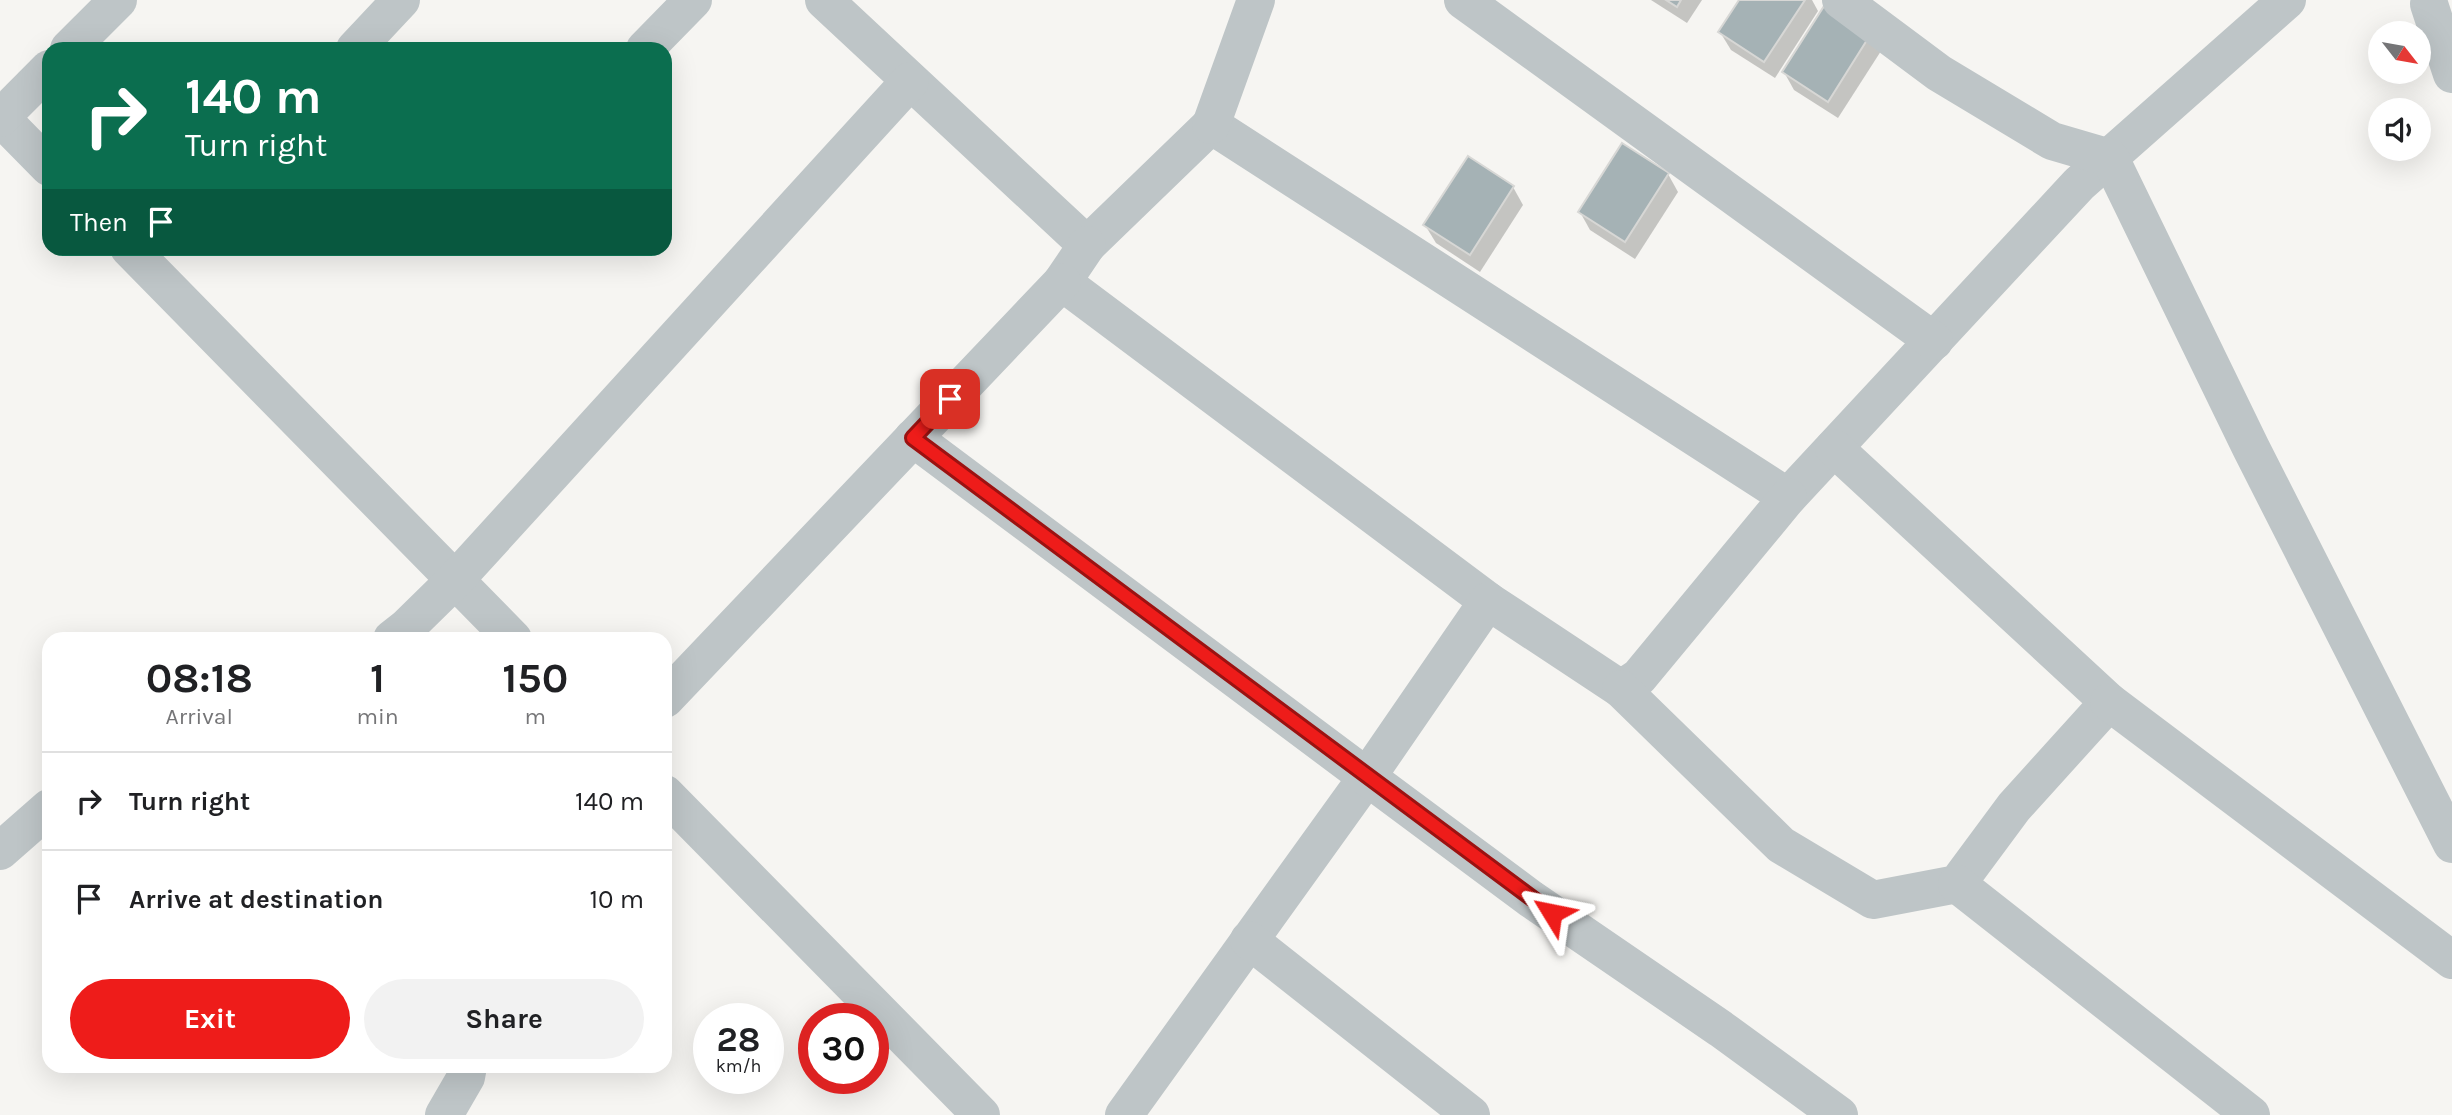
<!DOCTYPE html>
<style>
:root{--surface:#fff;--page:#f2f2f2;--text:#202124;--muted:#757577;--line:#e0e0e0;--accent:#ee1c1a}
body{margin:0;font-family:Karla,sans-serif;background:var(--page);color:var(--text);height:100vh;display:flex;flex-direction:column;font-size:26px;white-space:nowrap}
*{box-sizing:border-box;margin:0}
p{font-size:23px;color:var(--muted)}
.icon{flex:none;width:38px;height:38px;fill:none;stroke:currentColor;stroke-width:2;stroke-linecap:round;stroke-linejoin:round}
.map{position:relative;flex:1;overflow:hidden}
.drawer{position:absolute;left:42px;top:632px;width:630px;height:441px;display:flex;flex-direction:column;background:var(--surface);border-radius:21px;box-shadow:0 7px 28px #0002}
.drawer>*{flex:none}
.top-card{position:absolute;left:42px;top:42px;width:630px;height:214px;border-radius:21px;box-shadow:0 7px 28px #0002;background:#0b6e4f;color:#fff;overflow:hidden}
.needle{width:46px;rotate:121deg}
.controls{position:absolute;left:2368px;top:21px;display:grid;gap:14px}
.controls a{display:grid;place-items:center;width:63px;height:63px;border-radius:50%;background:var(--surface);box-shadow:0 7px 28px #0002;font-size:35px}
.speed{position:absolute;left:693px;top:1003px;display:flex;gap:14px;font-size:35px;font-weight:700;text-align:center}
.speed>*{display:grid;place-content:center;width:91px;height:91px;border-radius:50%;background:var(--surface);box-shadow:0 7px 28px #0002;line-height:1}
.speed small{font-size:18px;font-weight:400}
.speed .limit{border:10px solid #d22;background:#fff;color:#111}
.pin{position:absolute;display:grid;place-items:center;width:60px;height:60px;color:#fff;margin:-30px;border-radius:14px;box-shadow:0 4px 10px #0006}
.me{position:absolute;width:77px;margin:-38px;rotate:305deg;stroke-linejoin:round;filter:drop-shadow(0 0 5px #0008)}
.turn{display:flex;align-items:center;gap:24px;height:147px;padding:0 28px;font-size:32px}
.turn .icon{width:91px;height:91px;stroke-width:2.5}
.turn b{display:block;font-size:49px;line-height:60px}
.then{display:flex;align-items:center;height:66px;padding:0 28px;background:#0003;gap:14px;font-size:26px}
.eta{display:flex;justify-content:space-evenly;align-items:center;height:119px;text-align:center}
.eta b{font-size:42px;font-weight:700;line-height:49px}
.primary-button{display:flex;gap:14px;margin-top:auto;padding:14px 28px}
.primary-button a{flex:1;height:80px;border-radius:42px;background:var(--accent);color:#fff;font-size:28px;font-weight:700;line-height:80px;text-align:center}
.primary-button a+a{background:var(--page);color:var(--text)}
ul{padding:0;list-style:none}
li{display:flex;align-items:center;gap:21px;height:98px;padding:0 28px;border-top:2px solid var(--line)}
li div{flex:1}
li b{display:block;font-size:26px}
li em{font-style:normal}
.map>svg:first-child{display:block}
</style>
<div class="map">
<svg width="2452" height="1115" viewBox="0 0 2452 1115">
<rect width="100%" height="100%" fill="#f6f5f2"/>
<g fill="#0003">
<polygon points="1651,0 1702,0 1687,23"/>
<polygon points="1741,0 1812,0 1818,11 1775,78 1731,50 1720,32"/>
<polygon points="1827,5 1881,51 1838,118 1794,90 1784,72"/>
<polygon points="1668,174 1678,192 1635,259 1590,230 1580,212"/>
<polygon points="1513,187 1523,205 1480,272 1436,243 1425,225"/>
</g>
<g fill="#a5b2b5" stroke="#d7d7d5" stroke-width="2">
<polygon points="1666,0 1681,0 1677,7"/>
<polygon points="1739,0 1805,0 1764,62 1718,32"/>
<polygon points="1826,3 1872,32 1828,102 1782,72"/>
<polygon points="1622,143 1669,173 1625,242 1578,212"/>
<polygon points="1468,156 1514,186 1470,255 1423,225"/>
</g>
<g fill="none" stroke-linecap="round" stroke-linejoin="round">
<g stroke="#bec5c7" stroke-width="38">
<polyline points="824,0 1087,245 1211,125 1788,497 2079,184 2287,0"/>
<polyline points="1463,0 1934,341"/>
<polyline points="1841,0 1939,73 2052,141 2110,158 2251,448 2452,844"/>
<polyline points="2429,4 2452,74"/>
<polyline points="69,49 118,0"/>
<polyline points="355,49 401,0"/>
<polyline points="645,49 693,0"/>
<polyline points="0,117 49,167"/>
<polyline points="0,118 49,69"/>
<polyline points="1211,125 1256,0"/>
<polyline points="1087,245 1062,282 1488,601"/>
<polyline points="129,248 513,639"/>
<polyline points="913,438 1367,777 1124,1115"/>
<polyline points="1788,497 1639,677 1621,689 1488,601 1367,777 1531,899 1721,1029 1839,1115"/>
<polyline points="392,639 406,628 455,580 910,81"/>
<polyline points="1621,689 1781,845 1873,900 1957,884 2014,807 2109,702 1834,448"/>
<polyline points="665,699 1062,282"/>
<polyline points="2109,702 2452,960"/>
<polyline points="665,794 981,1115"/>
<polyline points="0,851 49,808"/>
<polyline points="1957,884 2251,1115"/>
<polyline points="1249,940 1471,1115"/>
<polyline points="444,1115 466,1077 468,1066"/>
</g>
</g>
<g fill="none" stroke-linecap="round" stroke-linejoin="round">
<g stroke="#9b1211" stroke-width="18">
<polyline id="route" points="950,399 913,438 1552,913"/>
</g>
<use href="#route" stroke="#ee1c1a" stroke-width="12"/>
</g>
</svg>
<div class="controls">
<a><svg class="needle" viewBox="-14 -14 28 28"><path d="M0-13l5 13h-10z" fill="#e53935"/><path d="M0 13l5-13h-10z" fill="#757577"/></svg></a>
<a><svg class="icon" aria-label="sound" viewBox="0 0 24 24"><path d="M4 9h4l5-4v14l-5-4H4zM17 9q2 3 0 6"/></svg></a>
</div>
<div class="speed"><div>28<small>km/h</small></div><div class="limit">30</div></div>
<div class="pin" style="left:950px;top:399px;background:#d93025"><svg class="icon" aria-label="arrive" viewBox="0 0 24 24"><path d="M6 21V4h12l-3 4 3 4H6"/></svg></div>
<svg class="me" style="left:1552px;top:913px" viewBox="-20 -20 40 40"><path d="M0-17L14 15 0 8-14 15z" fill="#ee1c1a" stroke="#fff" stroke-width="4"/></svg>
<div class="top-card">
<div class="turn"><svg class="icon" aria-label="right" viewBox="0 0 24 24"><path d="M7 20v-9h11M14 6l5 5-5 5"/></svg><div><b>140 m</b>Turn right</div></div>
<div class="then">Then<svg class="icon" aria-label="arrive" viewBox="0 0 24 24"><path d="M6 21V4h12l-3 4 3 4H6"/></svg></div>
</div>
<section class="drawer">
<div class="eta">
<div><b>08:18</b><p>Arrival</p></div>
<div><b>1</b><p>min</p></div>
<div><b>150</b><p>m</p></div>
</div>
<ul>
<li><svg class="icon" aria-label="right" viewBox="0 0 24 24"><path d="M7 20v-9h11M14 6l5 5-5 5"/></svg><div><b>Turn right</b></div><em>140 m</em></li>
<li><svg class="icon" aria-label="arrive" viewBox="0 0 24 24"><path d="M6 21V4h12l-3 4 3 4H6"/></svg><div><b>Arrive at destination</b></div><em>10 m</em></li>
</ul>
<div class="primary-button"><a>Exit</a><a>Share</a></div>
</section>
</div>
